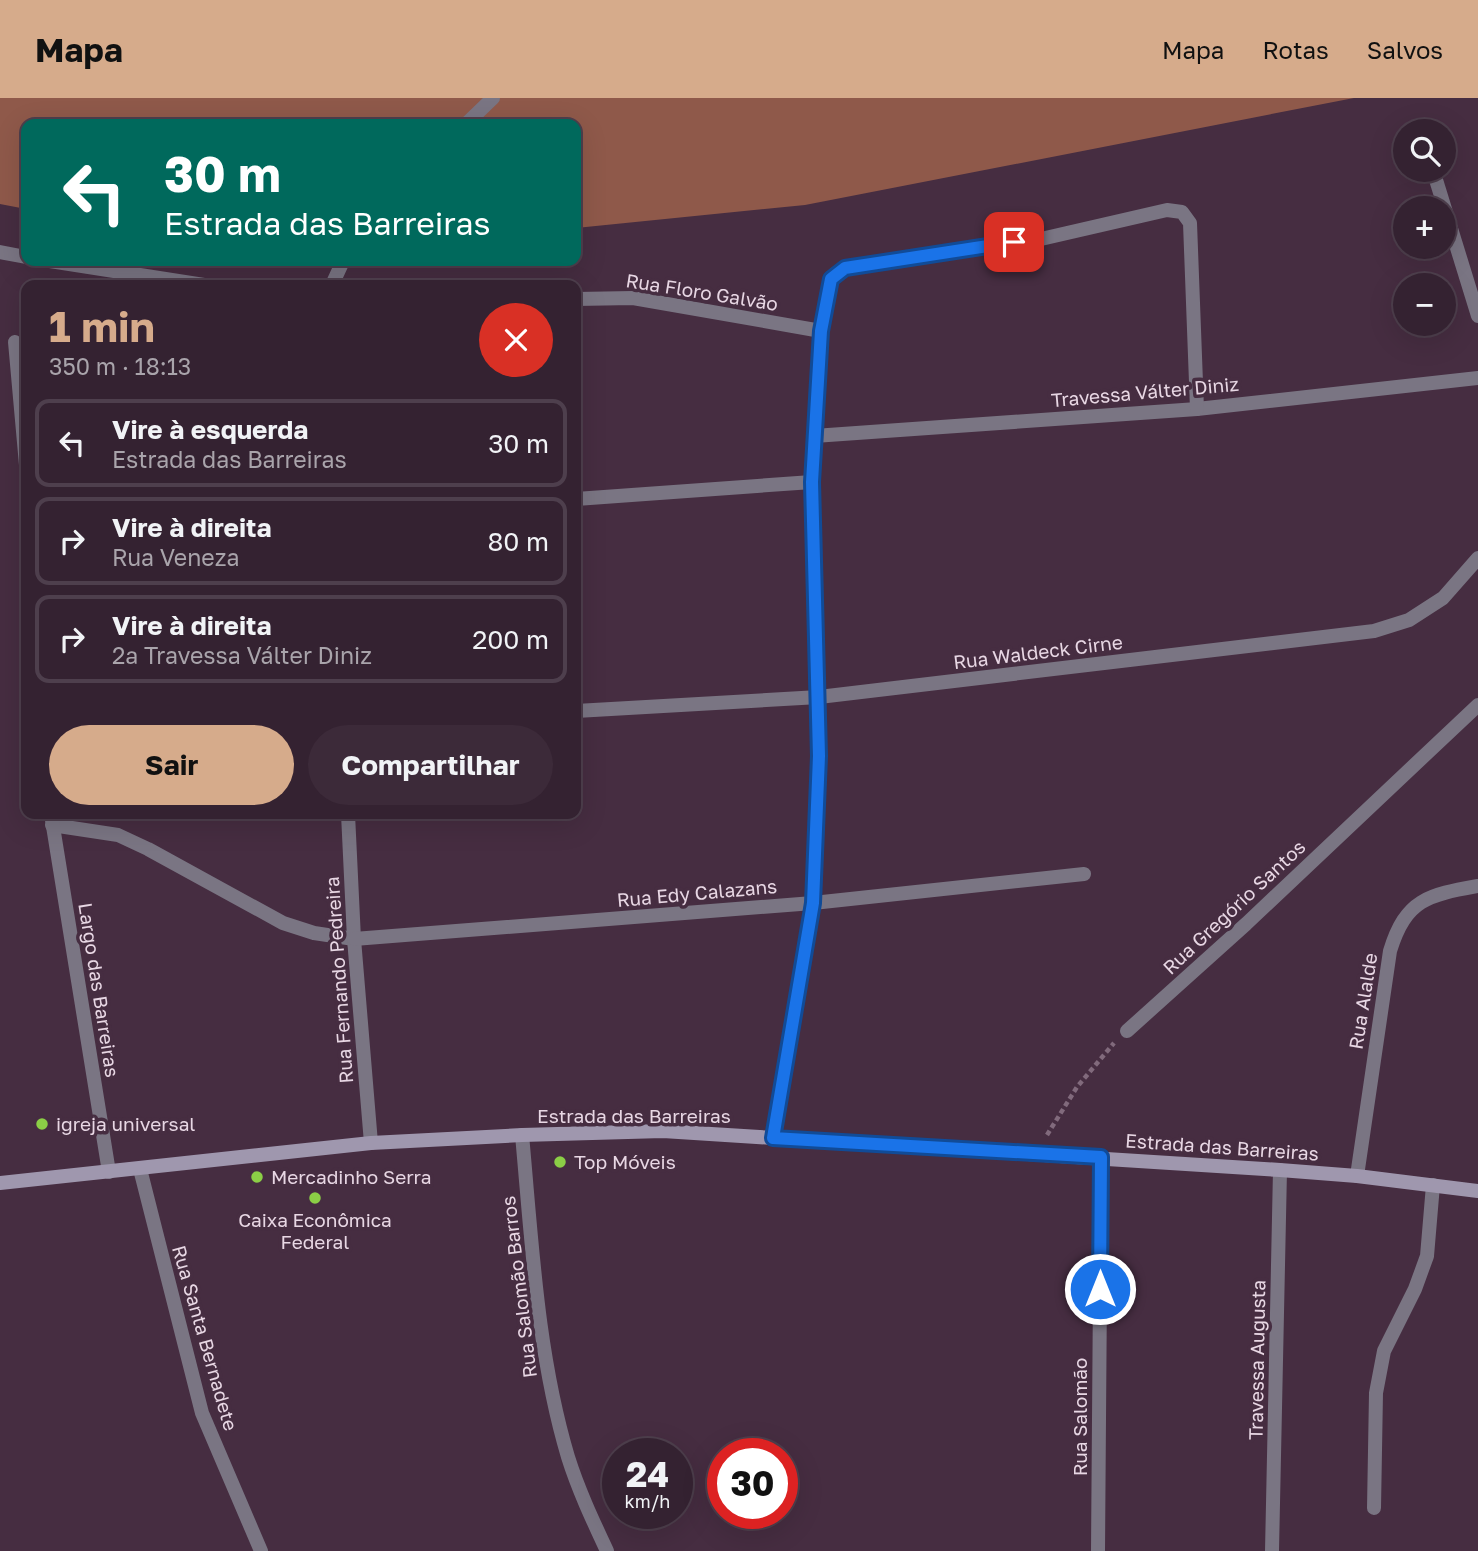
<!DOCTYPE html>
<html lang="pt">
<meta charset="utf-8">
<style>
:root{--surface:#342231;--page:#3c2a39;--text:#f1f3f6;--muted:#a9a4ab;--line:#4e3f4d;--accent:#d6ab8b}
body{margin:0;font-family:"Golos Text",sans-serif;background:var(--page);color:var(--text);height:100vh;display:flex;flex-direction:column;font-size:26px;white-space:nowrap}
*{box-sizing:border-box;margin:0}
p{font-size:23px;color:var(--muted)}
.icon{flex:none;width:38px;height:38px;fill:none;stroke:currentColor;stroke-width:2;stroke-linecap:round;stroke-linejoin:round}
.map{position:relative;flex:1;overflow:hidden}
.details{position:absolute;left:21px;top:182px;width:560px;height:539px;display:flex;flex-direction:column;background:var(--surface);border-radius:14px;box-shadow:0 7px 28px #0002,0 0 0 2px var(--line)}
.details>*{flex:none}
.top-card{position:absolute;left:21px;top:21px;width:560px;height:147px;border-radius:14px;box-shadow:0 7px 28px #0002,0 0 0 2px var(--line);background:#00695c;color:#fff;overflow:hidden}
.fabs{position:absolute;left:1393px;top:21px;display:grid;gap:14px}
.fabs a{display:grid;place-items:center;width:63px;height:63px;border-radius:50%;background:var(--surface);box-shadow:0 7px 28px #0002,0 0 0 2px var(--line);font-size:35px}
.speed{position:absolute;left:602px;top:1340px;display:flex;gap:14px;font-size:35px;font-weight:700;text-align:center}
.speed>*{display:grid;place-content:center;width:91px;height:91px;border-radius:50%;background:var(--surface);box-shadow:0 7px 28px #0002,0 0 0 2px var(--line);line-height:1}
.speed small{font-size:18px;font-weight:400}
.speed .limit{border:10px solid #d22;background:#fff;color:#111}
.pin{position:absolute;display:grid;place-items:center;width:60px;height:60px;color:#fff;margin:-30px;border-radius:14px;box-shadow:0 4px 10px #0006}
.me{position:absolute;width:77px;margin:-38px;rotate:0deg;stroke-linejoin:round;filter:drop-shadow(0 0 5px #0008)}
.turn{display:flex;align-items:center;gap:24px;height:147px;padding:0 28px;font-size:32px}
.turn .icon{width:91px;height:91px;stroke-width:2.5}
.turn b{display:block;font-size:49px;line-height:60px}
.round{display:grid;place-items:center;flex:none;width:74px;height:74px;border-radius:37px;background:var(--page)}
.head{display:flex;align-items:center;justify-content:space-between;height:119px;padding:0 28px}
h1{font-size:42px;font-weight:700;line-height:52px;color:var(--accent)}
.primary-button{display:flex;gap:14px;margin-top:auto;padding:14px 28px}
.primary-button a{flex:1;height:80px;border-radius:42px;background:var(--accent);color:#111;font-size:28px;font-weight:700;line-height:80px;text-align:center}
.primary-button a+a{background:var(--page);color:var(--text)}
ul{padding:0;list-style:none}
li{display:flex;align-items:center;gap:21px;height:88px;margin:0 14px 10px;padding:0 14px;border:4px solid var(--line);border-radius:14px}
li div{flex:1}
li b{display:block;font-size:26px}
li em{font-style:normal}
header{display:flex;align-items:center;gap:42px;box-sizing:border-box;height:98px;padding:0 35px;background:var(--accent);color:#111}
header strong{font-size:33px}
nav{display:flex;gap:38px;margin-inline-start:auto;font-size:24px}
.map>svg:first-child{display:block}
</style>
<header>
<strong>Mapa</strong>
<nav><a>Mapa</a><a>Rotas</a><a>Salvos</a></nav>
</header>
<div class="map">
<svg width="1478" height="1453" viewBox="0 0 1478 1453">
<rect width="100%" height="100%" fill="#462d41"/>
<polygon fill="#8f594a" points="0,0 1354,0 805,107 576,130 576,26 26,26 26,111 0,106"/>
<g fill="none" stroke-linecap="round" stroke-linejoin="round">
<polyline stroke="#816a7c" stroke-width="4.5" stroke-dasharray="5 3.5" stroke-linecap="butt" points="1047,1037 1077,989 1114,945"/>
<g stroke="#7a7583" stroke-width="14">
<polyline points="0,154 26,159"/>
<polyline points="50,163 204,187"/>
<polyline points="52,727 118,737 148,751 283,825 314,835 354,841"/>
<polyline points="1272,1453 1280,1072"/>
</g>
<g stroke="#7a7583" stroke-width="14">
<polyline points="466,26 493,0"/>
<polyline points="1433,72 1478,218"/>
<polyline points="332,187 343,163"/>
<polyline points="576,201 633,200 821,233"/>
<polyline points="15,244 26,367"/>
<polyline points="814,338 1197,311 1478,280"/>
<polyline points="576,401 812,384"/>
<polyline points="576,613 819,599 1374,533 1409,522 1443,500 1478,460"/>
<polyline points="51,716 109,1074"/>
<polyline points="348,716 354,841 371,1045"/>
<polyline points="354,841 813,805 1084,776"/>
<polyline points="1127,933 1246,826 1478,607"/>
<path d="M 522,1037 C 532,1145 537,1255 568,1359 C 578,1391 593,1423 607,1453"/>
<polyline points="773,1040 813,805 819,658 812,384 821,233 831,182 836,175 845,170 1041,141 1167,112 1182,114 1190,125 1197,311"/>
<polyline points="140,1071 202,1315 261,1453"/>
<path d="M 1357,1078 L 1390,853 C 1406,801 1428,797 1478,788"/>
<polyline points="1374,1410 1376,1295 1384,1253 1415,1191 1427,1158 1433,1087"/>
<polyline points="1098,1453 1101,1059"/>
</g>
<polyline stroke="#9f97ae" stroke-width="14" points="0,1085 371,1045 522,1037 663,1033 1280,1072 1357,1078 1478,1093"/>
</g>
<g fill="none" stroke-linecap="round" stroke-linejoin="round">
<g stroke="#114b97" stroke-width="18">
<polyline id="route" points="1014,144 845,170 831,181 821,233 812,384 819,658 813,805 773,1040 1101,1059 1100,1191"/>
</g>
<use href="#route" stroke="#1a73e8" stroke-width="12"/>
</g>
<g fill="#8bce46" stroke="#462d41" stroke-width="2.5">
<circle cx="42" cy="1026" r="7"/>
<circle cx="560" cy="1064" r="7"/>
<circle cx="257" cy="1079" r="7"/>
<circle cx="315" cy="1100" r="7"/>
</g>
<g text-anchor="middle" stroke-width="7" stroke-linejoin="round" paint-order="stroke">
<g font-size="19" fill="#e8d7e4" stroke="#462d41">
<text transform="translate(702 194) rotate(9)" y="7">Rua Floro Galvão</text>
<text transform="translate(1145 294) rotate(-5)" y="7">Travessa Válter Diniz</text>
<text transform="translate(1038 554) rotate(-7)" y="7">Rua Waldeck Cirne</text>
<text transform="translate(697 795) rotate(-5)" y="7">Rua Edy Calazans</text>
<text transform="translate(1234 809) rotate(-43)" y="7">Rua Gregório Santos</text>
<text transform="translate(339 882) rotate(-94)" y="7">Rua Fernando Pedreira</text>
<text transform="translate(99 892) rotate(81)" y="7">Largo das Barreiras</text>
<text transform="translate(1363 903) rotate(-81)" y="7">Rua Alalde</text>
<text x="634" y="1025">Estrada das Barreiras</text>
<text transform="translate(1222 1049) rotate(4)" y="7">Estrada das Barreiras</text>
<text transform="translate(519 1189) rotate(-97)" y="7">Rua Salomão Barros</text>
<text transform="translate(205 1240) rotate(74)" y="7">Rua Santa Bernadete</text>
<text transform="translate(1257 1262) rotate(-89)" y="7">Travessa Augusta</text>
<text transform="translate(1080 1319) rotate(-90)" y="7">Rua Salomão</text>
</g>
<g font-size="19" fill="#e8d7e4" stroke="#462d41" text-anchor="start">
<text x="56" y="1033">igreja universal</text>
<text x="574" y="1071">Top Móveis</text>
<text x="271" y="1086">Mercadinho Serra</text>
<text x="315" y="1129" text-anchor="middle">Caixa Econômica<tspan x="315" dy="22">Federal</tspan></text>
</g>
</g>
</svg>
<div class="fabs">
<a><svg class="icon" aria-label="search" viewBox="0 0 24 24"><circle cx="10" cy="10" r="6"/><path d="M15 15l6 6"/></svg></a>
<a>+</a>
<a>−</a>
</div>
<div class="speed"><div>24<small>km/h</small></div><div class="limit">30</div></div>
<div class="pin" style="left:1014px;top:144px;background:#d93025"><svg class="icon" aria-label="arrive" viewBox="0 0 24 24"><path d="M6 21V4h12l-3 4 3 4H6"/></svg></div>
<svg class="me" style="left:1100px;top:1191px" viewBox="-20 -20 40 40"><circle r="17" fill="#1a73e8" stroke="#fff" stroke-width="3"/><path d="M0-11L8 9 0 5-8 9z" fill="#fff"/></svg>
<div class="top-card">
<div class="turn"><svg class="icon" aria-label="left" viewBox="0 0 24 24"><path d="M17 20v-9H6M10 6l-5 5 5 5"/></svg><div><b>30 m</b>Estrada das Barreiras</div></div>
</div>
<section class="details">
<div class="head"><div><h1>1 min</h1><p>350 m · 18:13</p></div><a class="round" style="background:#d93025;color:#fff"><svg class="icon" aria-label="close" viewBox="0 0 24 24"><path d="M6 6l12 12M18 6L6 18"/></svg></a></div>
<ul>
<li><svg class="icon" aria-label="left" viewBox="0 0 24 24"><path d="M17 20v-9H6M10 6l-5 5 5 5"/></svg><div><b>Vire à esquerda</b><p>Estrada das Barreiras</p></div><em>30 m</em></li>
<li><svg class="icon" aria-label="right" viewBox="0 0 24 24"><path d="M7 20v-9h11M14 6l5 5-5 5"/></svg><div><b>Vire à direita</b><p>Rua Veneza</p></div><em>80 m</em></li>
<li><svg class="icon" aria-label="right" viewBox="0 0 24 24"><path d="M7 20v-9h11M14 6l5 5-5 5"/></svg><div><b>Vire à direita</b><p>2ª Travessa Válter Diniz</p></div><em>200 m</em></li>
</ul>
<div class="primary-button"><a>Sair</a><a>Compartilhar</a></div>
</section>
</div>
